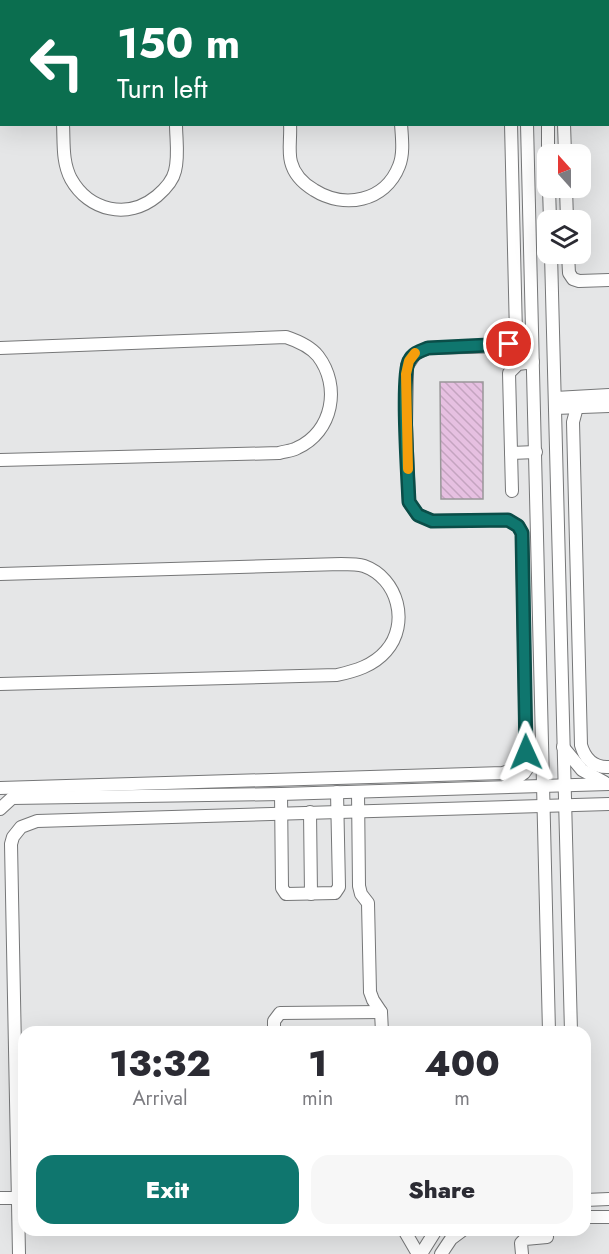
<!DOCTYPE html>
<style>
:root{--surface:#fff;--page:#f7f7f7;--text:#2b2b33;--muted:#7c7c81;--accent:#0f766e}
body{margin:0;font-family:Jost,sans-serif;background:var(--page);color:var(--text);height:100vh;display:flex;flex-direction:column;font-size:22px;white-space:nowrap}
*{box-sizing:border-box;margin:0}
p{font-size:20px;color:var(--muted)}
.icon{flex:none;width:33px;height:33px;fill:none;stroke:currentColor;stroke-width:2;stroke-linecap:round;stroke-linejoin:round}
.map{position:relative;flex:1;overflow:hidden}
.side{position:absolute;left:18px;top:1026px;width:573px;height:210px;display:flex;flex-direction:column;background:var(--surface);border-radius:18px;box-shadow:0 6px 24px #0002}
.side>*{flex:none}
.hud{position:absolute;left:0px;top:0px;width:609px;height:126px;box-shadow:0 6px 24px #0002;background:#0b6e4f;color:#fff;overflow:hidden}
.needle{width:39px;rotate:339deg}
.buttons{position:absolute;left:537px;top:144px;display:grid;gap:12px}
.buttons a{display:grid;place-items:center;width:54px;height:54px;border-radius:12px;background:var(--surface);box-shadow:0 6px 24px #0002;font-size:30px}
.pin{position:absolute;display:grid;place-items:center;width:51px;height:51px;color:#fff;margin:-26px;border:3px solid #fff;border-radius:50%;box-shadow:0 2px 6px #0007}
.me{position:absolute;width:66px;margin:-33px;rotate:359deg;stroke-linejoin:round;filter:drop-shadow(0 0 4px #0008)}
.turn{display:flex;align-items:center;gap:21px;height:126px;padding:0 18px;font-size:27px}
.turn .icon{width:78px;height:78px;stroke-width:2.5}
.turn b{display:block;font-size:42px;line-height:51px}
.eta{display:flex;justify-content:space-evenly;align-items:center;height:102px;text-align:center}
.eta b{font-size:36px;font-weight:800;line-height:42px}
.primary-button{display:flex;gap:12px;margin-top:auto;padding:12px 18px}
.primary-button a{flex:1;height:69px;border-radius:18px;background:var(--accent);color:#fff;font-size:24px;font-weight:800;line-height:69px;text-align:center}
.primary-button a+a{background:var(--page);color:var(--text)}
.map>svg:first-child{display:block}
</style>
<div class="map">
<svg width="609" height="1254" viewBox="0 0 609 1254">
<defs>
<pattern id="building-back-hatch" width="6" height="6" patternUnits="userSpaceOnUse" patternTransform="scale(1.5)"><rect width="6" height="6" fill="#e6c0e1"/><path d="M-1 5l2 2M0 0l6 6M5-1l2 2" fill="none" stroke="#c4a4c0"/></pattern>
</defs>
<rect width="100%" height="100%" fill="#e5e6e7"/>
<polygon fill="url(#building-back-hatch)" stroke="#999799" stroke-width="1.5" points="440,382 483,382 483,499 441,499"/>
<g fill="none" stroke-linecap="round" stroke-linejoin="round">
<g stroke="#767778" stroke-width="14">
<g id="minor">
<polyline points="524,0 524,2"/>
<polyline points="544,0 544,2"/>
<polyline points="608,19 609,20"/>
<polyline points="0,28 2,28"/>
<polyline points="608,31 609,31"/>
<polyline points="0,40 2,40"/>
<polyline points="608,45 609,45"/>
<polyline points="0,51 2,51"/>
<path d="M 63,124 C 64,143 62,162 71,179 C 89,211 128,220 157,196 C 164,190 173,180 175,171 C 179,156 176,139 176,124"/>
<path d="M 290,124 C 291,136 288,151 291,162 C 294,174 304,184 314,190 C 344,209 385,202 399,166 C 404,154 402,138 401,124"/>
<path d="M 527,124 C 535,427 541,730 549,1032"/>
<polyline points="548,124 548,154"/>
<polyline points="564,124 565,154"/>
<polyline points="549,188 550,220"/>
<polyline points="566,188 567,220"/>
<polyline points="551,254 571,1032"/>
<polyline points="568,254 569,273 573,279 579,281 609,280"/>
<path d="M 0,348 L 286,337 C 298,341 310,346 318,356 C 341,386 333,432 297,448 C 292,451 285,451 279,453 L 0,460"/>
<polyline points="555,398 609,395"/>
<path d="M 577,407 L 573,422 L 581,745 C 585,759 594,768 609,767"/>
<polyline points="555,408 609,406"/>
<polyline points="511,453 536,452"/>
<polyline points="512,491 509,373 518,364 533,362"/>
<path d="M 0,574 L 341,564 C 349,564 358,564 364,566 C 398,578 410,624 386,651 C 373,666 355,671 337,675 L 0,684"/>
<polyline points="563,747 582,770 604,782"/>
<polyline points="506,786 524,773 541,749"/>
<path d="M 0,788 L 503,773 C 516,769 522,764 526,752 L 522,533 L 518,526 L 508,520 L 433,521 L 418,515 L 409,502 L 406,425 L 407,366 L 415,354 L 428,348 L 503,346 L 509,344 L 516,334 L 511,124"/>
<polyline points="358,792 359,886 361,894 368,903 370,992 373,1000 381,1012 382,1032"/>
<polyline points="281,794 282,888 286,894 335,893 339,887 337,792"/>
<polyline points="0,809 12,798 281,794 609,784"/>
<polyline points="310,812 311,894"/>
<polyline points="274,1032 274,1021 280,1013 381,1012"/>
<polyline points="0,1198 18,1198"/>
<polyline points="585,1200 609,1199"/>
<polyline points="585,1217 609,1217"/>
<polyline points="404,1230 418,1254"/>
<polyline points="19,1254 11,844 13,837 21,827 37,821 609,804"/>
<polyline points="421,1254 436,1230"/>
<polyline points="441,1254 451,1239 463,1230"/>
<polyline points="522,1254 521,1243 525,1239 547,1237"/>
</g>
</g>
<use href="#minor" stroke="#fff" stroke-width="12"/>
</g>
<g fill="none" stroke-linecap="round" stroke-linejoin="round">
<g stroke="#0a4d48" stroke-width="15">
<path id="route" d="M 509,344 L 428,348 C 420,351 413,353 409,361 C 401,374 408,480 409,502 L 418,515 L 432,521 L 508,520 L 518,526 L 522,533 L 526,752"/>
</g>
<use href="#route" stroke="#0f766e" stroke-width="10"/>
<polyline stroke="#f59e0b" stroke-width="10" points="408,469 406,374 409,361 415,353"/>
</g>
</svg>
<div class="buttons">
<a><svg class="needle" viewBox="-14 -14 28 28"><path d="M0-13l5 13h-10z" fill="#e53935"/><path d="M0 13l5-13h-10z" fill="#7c7c81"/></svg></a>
<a><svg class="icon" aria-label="layers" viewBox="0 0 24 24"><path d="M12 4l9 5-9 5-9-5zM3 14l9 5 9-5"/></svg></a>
</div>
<div class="pin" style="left:509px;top:344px;background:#d93025"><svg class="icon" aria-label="arrive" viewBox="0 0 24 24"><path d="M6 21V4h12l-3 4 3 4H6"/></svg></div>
<svg class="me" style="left:526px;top:752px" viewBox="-20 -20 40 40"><path d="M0-17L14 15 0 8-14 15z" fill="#0f766e" stroke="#fff" stroke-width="4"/></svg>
<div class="hud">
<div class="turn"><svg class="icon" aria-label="left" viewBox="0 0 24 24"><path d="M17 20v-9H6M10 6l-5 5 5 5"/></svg><div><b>150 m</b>Turn left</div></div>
</div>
<section class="side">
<div class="eta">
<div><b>13:32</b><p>Arrival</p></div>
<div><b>1</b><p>min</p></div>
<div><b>400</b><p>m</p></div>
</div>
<div class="primary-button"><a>Exit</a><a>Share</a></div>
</section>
</div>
